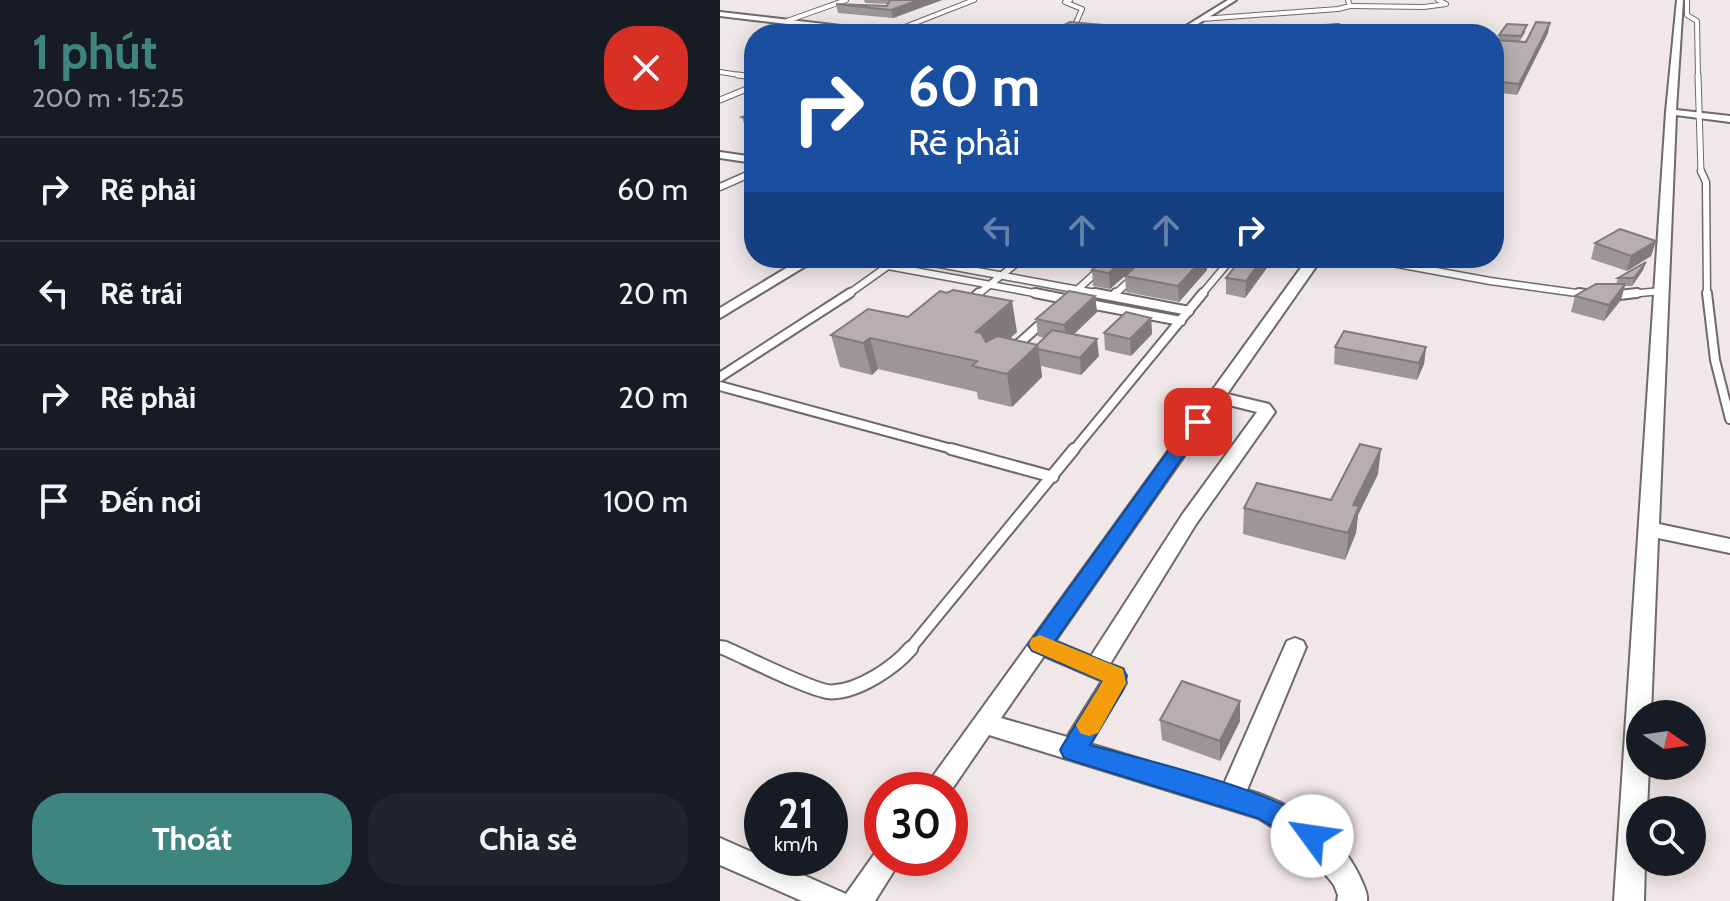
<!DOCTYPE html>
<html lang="vi">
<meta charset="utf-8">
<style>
:root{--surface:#171b24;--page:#20242c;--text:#f1f3f6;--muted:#9ea1a6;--line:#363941;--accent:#3e8580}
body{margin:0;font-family:Cabin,sans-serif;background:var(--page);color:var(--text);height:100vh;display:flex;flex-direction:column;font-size:30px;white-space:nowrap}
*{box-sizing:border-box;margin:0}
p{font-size:26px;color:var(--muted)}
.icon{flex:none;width:44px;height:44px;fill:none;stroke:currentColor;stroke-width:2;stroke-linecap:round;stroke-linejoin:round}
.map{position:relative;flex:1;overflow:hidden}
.drawer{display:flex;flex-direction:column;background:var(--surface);width:720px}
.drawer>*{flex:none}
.hud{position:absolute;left:24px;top:24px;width:760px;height:244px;border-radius:32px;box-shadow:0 4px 20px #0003;background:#1a4fa0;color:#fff;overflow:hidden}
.needle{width:52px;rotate:103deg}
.buttons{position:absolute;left:906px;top:700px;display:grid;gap:16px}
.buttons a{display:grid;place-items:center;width:80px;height:80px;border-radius:50%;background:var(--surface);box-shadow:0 4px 20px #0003;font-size:40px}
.speed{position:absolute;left:24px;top:772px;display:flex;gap:16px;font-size:40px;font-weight:700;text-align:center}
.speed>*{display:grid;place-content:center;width:104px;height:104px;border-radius:50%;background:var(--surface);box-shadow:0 4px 20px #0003;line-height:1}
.speed small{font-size:20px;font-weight:400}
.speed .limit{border:12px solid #d22;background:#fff;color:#111}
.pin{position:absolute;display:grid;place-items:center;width:68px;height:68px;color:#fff;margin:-34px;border-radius:16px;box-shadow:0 4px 12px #0006}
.me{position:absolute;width:88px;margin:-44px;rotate:301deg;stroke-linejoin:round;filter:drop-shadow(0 0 6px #0008)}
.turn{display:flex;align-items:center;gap:28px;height:168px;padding:0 32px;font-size:36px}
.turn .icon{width:104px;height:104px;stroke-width:2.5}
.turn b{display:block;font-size:56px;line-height:68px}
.lanes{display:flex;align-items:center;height:76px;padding:0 32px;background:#0003;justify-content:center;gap:40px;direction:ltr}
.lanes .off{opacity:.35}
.round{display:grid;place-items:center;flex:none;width:84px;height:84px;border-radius:32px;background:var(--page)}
.summary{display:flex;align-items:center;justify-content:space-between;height:136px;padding:0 32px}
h1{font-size:48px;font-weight:800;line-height:60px;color:var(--accent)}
.button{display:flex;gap:16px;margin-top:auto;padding:16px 32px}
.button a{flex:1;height:92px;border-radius:32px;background:var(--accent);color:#fff;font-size:32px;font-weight:800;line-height:92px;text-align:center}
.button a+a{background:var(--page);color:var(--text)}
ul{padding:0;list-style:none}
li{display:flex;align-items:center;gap:24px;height:104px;padding:0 32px;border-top:2px solid var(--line)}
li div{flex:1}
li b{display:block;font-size:30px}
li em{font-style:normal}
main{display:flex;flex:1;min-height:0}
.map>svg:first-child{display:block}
</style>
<main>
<section class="drawer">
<div class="summary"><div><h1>1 phút</h1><p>200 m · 15:25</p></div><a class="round" style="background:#d93025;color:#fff"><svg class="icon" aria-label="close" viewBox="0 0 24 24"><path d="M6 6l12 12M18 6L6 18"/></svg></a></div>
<ul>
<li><svg class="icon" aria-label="right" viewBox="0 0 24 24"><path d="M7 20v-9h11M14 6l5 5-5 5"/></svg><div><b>Rẽ phải</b></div><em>60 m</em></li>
<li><svg class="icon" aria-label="left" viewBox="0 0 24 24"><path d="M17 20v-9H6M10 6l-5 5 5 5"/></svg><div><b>Rẽ trái</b></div><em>20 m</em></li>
<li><svg class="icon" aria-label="right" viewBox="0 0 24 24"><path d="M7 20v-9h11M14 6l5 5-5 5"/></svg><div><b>Rẽ phải</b></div><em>20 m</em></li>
<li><svg class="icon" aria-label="arrive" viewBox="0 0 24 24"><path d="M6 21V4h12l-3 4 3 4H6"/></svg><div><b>Đến nơi</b></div><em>100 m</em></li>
</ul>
<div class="button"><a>Thoát</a><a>Chia sẻ</a></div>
</section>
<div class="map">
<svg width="1010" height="901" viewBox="0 0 1010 901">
<rect width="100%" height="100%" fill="#f0e7e8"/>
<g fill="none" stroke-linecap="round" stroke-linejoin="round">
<g stroke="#706869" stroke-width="6">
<g id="service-far5">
<polyline points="967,0 967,15 977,21 978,77"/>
<polyline points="631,6 704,7 726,4 718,0"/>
<polyline points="482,19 618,9 630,6 628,0"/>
<polyline points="67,21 126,0"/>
<polyline points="167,34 254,0"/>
<polyline points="340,34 355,25 362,9 345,2 350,0"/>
<polyline points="514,34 618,26"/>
<polyline points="0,72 32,77"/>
</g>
</g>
<g stroke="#706869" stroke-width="7">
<g id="service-far4">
<polyline points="18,75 34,77"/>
<polyline points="978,75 981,173"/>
<polyline points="0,100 34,86"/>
</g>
</g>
<g stroke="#706869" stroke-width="9">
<g id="service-far3">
<polyline points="981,171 986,182 987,295"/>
<polyline points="0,187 34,172"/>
<polyline points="187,258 386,295"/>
<polyline points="645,258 770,281 871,295"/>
<polyline points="168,266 325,295"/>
<polyline points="357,290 392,258"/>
<polyline points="127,295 179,258"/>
<polyline points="257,295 303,258"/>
<polyline points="394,295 414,277"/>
<polyline points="481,295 512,258"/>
<polyline points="897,295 942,291"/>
</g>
</g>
<g stroke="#706869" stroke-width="12">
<g id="service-far2">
<polyline points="315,293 350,300"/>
<polyline points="375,293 469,311"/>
<polyline points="859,293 871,295"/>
<polyline points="987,293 995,360 1010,419"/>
<polyline points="393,296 396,293"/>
<polyline points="890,296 917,293"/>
<polyline points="250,301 259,293"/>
<polyline points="364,303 461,321"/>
<polyline points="294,348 324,321"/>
<polyline points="0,377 130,293"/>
<polyline points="0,386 239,451"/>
<polyline points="353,451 483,293"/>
</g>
</g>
<g stroke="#706869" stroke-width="14">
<g id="service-far1">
<polyline points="231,449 333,477"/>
<polyline points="0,646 8,650"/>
<polyline points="189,650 354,449"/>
</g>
</g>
<g stroke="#706869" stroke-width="17">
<path id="service" d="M 4,648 C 23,656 96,693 112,692 C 139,691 174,668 191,648"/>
</g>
<g stroke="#706869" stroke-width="4">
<g id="minor">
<polygon points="508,0 516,0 462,34 453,34"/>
<polygon points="957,0 963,0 956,110 1010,116 1010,122 956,115 939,524 1010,539 1010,553 938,538 931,714 920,714 920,766 929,766 927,810 920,810 920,862 925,862 924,901 894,901 946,112"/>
<polygon points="0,12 173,32 177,34 153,34 0,16"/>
<polygon points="755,31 758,34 750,34"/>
<polygon points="0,152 34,157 34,163 0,158"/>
<polygon points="83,258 99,258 0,318 0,308"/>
<path d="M 588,258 L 602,258 L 507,394 L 549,404 L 555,412 L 476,524 L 390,664 L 403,669 L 406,683 L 370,744 L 504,784 L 567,641 L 575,638 L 583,641 L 586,647 L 527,790 C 574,804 619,832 640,877 C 643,885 648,892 647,901 L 617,901 L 618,895 L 614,885 L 582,845 L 538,818 L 269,735 L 230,792 L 203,790 ZM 501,403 L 537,412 L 462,515 L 371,656 L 335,641 ZM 324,656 L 382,681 L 347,737 L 281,718 Z"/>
<polygon points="0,838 126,894 158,849 162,847 162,858 182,858 155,901 82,901 0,865"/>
</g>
</g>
<use href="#service-far5" stroke="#fff" stroke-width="4"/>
<use href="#service-far4" stroke="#fff" stroke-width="5"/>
<use href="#service-far3" stroke="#fff" stroke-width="6"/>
<use href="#service-far2" stroke="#fff" stroke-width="8"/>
<use href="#service-far1" stroke="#fff" stroke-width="10"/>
<use href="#service" stroke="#fff" stroke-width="13"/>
<use href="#minor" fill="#fff" fill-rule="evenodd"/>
</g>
<g fill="#9d9696">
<polygon points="144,0 222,0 173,18 118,13 116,4 167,6 168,4 145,3"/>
<polygon points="806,31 800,41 806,42 828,33 797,95 774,92 774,40 778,40 779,35"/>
<polygon points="34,113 34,132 26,130 22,117"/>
<polygon points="936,241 931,256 907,271 871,259 875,243"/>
<polygon points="257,258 293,258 282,267 258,262"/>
<polygon points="552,261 525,298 506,294 506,278"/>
<polygon points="926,262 923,270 912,286 905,286 901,300 884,321 851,312 855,296 896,284 898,278"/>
<polygon points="372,270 487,270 459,302 406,292 405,276 409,272 390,289 373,286"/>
<polygon points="375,296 377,312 354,334 379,356 361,375 321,366 322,377 292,407 258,399 257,392 158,369 152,375 120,367 111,335 188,317 297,332 289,339 317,345 324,338 318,336 316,319"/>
<polygon points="431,318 432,334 411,356 385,350 384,333"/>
<polygon points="615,347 706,347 704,364 697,380 614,364"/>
<polygon points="658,474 638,515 636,533 625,560 523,534 524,508 611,500"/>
<polygon points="520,701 520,721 500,761 442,740 440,720"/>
</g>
<g fill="#807a7a">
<polygon points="199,0 222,0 173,18 171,10"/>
<polygon points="830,23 828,33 797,95 799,84"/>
<polygon points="417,28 417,34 407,34"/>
<polygon points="936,241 931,256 907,271 911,256"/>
<polygon points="281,258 293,258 282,267"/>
<polygon points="406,258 425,258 390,289 389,273"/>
<polygon points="484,258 487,258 487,270 459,302 458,286"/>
<polygon points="543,258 552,258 552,261 525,298 526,281"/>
<polygon points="926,262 923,270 912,286 914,278"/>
<polygon points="905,284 901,300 884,321 889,305"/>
<polygon points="375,296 377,312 346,342 344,325"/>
<polygon points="292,301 297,332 262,364 256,332"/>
<polygon points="431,318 432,334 411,356 410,339"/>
<polygon points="150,338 158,369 152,375 143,343"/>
<polygon points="377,339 379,356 361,375 360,358"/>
<polygon points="318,345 322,377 292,407 287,374"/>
<polygon points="706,347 704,364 697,380 699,363"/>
<polygon points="661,449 658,474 638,515 636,533 625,560 633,505"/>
<polygon points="520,701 520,721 500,761 500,741"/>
</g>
<g fill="#b7afaf" stroke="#807a7a" stroke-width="2">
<polygon points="170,0 199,0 171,10 116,4 167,6"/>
<polygon points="350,22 417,28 407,34 326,34"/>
<polygon points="816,22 830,23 799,84 774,81 774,40 806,42"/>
<polygon points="787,24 807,25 801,36 779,35"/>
<polygon points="34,113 34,120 22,117"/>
<polygon points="900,229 936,241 911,256 875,243"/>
<polygon points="386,258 406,258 389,273 372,270"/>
<polygon points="425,258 484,258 458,286 405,276"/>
<polygon points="522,258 543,258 526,281 506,278"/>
<polygon points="926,262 914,278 898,278"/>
<polygon points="876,284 905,284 889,305 855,296"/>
<polygon points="233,290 292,301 256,332 261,333 266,342 277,336 318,345 287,374 252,366 257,361 150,338 143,343 111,335 148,309 188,317 220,291 227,293"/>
<polygon points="349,291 375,296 344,325 316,319"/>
<polygon points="406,312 431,318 410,339 384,333"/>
<polygon points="332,330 377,339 360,358 318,349 317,345"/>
<polygon points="624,331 706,347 699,363 615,347"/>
<polygon points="640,444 661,449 633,505 639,506 628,533 524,508 537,483 611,500"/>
<polygon points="462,681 520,701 500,741 440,720"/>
</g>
<path fill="#1a73e8" stroke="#114b97" stroke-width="2" d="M 478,417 L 487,422 L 335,641 L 403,669 L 407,676 L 403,690 L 370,745 C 416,758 589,797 606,836 L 602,845 L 592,849 L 538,818 L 344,758 L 340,750 L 344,743 L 383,681 L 312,651 L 308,645 L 472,418 Z"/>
<polygon fill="#f59e0b" points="320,635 403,669 406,683 378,733 369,736 360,733 356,725 383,681 312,650 309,644 312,638"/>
</svg>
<div class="buttons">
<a><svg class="needle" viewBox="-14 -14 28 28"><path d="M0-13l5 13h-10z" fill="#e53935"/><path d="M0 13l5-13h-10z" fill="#9ea1a6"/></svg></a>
<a><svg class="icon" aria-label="search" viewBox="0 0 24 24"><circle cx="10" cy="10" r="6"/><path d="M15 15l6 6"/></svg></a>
</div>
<div class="speed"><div>21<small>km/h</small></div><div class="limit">30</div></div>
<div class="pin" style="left:478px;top:422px;background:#d93025"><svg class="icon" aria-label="arrive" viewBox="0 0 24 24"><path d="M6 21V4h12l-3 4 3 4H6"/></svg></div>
<svg class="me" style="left:592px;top:836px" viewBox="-20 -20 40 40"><circle r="19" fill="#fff"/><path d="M0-13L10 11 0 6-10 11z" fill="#1a73e8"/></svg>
<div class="hud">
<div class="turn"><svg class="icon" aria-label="right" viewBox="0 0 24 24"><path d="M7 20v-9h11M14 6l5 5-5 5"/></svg><div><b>60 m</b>Rẽ phải</div></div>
<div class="lanes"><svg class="icon off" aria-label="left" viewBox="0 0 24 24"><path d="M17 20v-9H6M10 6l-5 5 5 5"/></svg><svg class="icon off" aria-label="ahead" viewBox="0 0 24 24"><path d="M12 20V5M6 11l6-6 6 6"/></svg><svg class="icon off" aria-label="ahead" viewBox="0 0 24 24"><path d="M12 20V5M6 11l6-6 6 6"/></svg><svg class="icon" aria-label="right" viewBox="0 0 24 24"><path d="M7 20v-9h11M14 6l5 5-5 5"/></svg></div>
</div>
</div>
</main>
